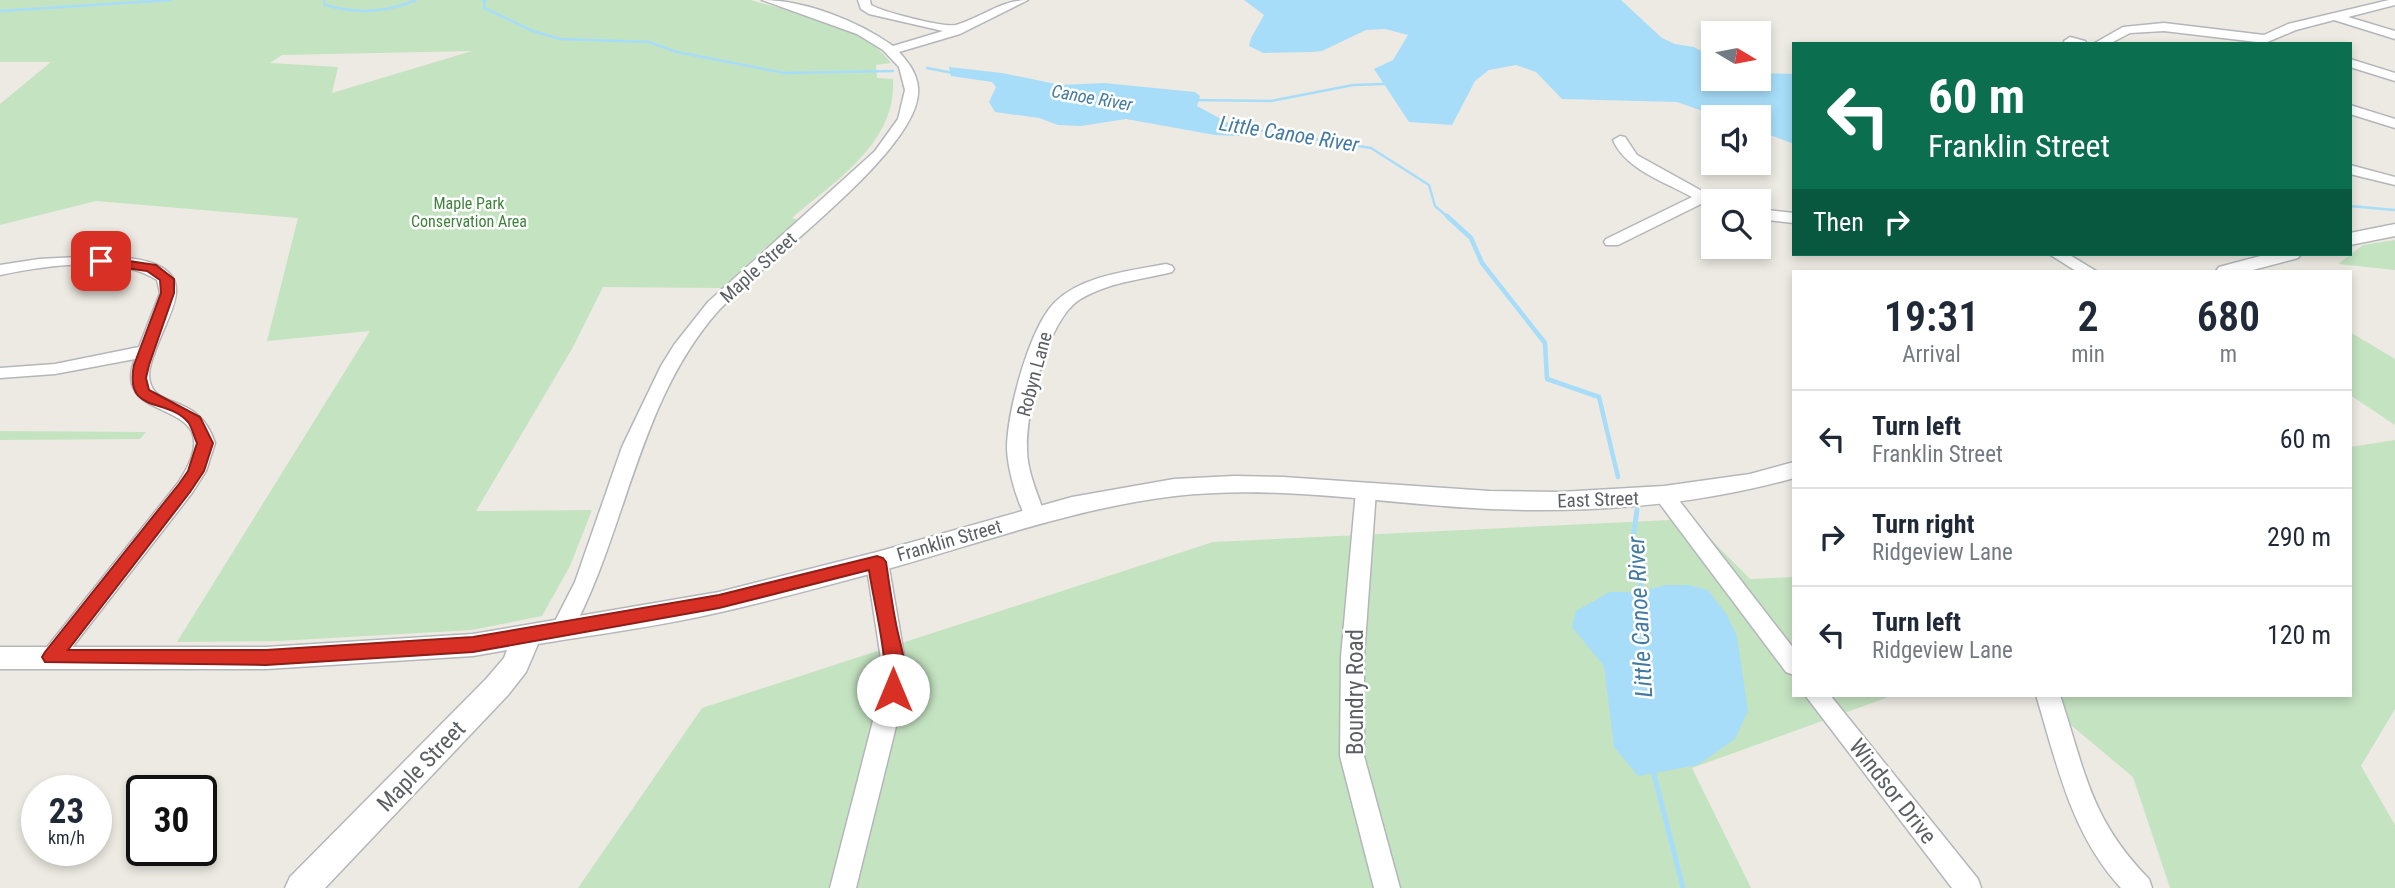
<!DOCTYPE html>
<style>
:root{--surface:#fff;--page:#f6f6f7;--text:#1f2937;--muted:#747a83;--line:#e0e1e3}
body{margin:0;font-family:"Roboto Condensed",sans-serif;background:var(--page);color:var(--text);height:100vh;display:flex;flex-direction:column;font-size:26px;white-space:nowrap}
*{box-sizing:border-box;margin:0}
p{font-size:23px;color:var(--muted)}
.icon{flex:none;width:38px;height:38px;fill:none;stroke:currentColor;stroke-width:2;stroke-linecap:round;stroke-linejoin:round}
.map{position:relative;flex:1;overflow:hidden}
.sheet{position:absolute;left:1792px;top:270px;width:560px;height:427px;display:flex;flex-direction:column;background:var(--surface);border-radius:0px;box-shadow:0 4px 10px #0003}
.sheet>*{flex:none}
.guide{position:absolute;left:1792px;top:42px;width:560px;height:214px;border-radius:0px;box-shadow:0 4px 10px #0003;background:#0b6e4f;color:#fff;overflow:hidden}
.needle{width:46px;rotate:100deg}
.fabs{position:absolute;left:1701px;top:21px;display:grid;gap:14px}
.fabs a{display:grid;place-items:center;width:70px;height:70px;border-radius:0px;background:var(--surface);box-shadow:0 4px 10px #0003;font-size:35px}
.speed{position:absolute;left:21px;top:775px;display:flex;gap:14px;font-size:35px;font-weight:700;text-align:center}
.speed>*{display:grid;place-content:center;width:91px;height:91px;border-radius:50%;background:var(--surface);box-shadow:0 4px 10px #0003;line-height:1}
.speed small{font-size:18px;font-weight:400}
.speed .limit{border:4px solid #111;border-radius:10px;background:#fff;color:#111}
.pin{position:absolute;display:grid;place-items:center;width:60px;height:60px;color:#fff;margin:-30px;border-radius:14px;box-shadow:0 4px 10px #0006}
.me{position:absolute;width:77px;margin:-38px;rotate:0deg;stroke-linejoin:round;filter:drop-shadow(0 0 5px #0008)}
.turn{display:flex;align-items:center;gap:24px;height:147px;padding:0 21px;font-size:32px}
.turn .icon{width:91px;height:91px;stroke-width:2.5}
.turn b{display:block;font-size:49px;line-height:60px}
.then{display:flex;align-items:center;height:66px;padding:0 21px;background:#0003;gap:14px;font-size:26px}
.eta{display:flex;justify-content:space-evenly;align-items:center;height:119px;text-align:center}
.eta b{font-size:42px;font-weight:600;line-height:49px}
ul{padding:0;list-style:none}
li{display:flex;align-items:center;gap:21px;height:98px;padding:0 21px;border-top:2px solid var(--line)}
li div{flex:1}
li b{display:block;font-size:26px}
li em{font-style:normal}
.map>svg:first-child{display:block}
</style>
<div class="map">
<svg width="2395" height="888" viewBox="0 0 2395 888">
<rect width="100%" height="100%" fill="#edeae3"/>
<g fill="#c4e3c1" fill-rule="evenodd">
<path d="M 0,0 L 751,0 C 798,15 859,20 891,63 L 876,65 L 877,78 L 893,79 C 897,143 835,181 792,218 L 800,221 L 761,251 L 722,288 L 603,287 L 573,347 L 476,511 L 592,510 L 570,566 L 542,616 L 472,630 L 278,641 L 177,642 L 370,331 L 267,341 L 298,218 L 96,201 L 0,225 L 0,104 L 51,62 L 0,62 ZM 472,51 L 332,93 L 338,67 L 270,63 L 282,55 Z"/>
<polygon points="2395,240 2395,270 2338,264 2363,245"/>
<polygon points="2350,332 2395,359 2395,425 2350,395"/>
<polygon points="0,431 146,432 140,439 0,440"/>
<polygon points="2395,440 2395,709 2361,766 2395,825 2395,888 2170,888 2133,777 2035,695 2350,695 2350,447"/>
<polygon points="1691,519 1750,579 1794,577 1794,695 1894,695 1692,768 1751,888 578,888 702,708 1213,542"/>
</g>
<g fill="#a7ddf9">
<polygon points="1244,0 1621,0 1662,38 1675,44 1694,47 1713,58 1713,79 1759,79 1759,73 1794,74 1794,144 1759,131 1759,117 1719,117 1677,102 1562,99 1536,72 1516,65 1489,70 1475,81 1452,125 1409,122 1374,69 1393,60 1408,35 1385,29 1366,30 1322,51 1312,52 1263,53 1249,46 1251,38 1264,15"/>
<polygon points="949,67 1002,73 1061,85 1104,83 1195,92 1200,96 1197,106 1247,133 1239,136 1215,135 1126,119 1081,126 1058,125 1039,118 995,112 989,102 996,87 992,82 951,76"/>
<polygon points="1666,585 1688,585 1708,590 1727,615 1737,636 1748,711 1735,739 1698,765 1638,776 1614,747 1604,666 1572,627 1576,611 1610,592 1638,592"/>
</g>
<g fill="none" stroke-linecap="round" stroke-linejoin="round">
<g stroke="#a7ddf9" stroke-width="2.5">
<path d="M 324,0 L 325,5 C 358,14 384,13 416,0"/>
<polyline points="482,0 485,0 484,8 533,31 560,39 649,42 677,52 784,73 893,71"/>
<polyline points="0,11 171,0"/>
<polyline points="927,68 953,73"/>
<polyline points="1193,100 1271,101 1353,85 1384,84"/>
<polyline points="1231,126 1371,148 1429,185 1435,206 1449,218"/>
<polyline points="2350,206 2395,210"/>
</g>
<polyline stroke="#a7ddf9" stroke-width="4.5" points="1447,216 1471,238 1482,263 1545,343 1547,379 1599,397 1618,477"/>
<g stroke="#a7ddf9" stroke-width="5">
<polyline points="1637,510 1631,553 1643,594"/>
<polyline points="1653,770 1683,888"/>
</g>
<g stroke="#b4b6ba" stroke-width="3">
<g id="minor">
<path d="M 762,0 C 805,0 858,21 893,46 L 943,31 L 869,14 L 861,9 L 858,0 L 870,0 L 871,5 C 883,12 944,28 956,25 C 981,18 1001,0 1028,0 L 960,34 L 899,52 C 908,62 917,73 918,88 C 924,148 761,264 719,310 C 637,402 627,532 569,637 L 561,639 L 553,637 L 550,631 L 575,582 L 622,447 L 661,366 L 674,345 L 708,302 L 875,151 L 898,119 L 905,90 L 899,67 L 883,50 L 857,34 Z"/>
<polygon points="2389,0 2395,0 2395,5 2348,17 2395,31 2395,39 2334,20 2296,30 2265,43 2164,31 2130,33 2109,44 2093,44 2123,27 2164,23 2264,35 2288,24"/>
<polygon points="2070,37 2085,41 2087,44 2066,44 2064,41"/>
<polygon points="2350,59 2395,73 2395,81 2350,67"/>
<polygon points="2350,105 2395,119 2395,128 2350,114"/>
<path d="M 1620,136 L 1625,137 L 1637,155 L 1720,201 L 1713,201 L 1713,207 L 1703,203 L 1618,245 L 1606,245 L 1604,242 L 1606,239 L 1692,197 C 1665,182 1625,169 1613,140 Z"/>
<polygon points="2350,165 2395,177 2395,185 2350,174"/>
<polygon points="1759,209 1794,213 1794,223 1759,219"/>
<polygon points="2049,254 2068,254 2096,271 2076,271"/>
<path d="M 97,256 C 121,257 179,257 176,293 C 175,308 161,334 156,349 C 152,360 146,373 151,385 C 159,408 200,395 215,443 L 206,471 L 192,493 L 60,663 L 52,666 L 44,663 L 41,657 L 44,651 L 178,483 C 239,391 107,430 135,359 L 55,374 L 0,378 L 0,368 L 55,364 L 139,347 L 160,293 L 157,280 C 117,254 44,266 0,275 L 0,265 L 39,259 Z"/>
<path d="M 1166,264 L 1172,266 L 1174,269 L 1172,272 C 1140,280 1108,282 1079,300 C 1047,321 1026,410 1027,449 C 1027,472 1038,494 1045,516 L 1042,521 L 1028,521 C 1017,503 1008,470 1007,449 C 1007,413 1029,328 1055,302 C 1083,275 1130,271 1166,264 Z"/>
<polygon points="1366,484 1373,486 1376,491 1364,657 1364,756 1400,888 1374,888 1340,756 1341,657 1356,491 1359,486"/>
<polygon points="1664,488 1671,490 1794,649 1794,675 1786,672 1657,500 1654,495 1657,490"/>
<polygon points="877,554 885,557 888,562 908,678 856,888 830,888 884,678 866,562 869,557"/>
<polygon points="1805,695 1830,695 1978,879 1981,888 1952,888"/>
<path d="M 2036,695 L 2060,695 C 2085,771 2090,819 2149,879 L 2152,888 L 2121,888 C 2071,834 2057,764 2036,695 Z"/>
</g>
</g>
<g stroke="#b4b6ba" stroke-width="3">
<g id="tertiary">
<polygon points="2395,224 2395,236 2350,245 2350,233"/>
<polygon points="2268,254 2301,254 2298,258 2249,271 2216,271 2219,267"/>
<path d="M 1794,462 L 1794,478 C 1695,506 1591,513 1489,509 C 1384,504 1279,484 1175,496 C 1073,508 975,545 877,572 C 825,586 773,600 721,612 C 661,626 599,634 538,644 L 526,672 L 508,695 L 325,888 L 285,888 L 290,877 L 486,679 L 504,658 L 507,650 L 473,656 L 266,669 L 0,669 L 0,647 L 266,647 L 473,634 L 719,592 L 877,552 L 1072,497 L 1174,479 L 1234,476 L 1283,477 L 1489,491 L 1560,492 L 1664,486 L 1750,474 Z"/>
</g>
</g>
<use href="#minor" fill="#fff" fill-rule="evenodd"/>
<use href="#tertiary" fill="#fff" fill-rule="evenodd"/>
</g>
<path fill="#d93025" stroke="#8d1f18" stroke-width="2" d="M 101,257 L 156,265 L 174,279 L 174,293 L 149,365 L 146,378 L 149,390 L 200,417 L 213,443 L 204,471 L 190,492 L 68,650 L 266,650 L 473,637 L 719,595 L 877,556 L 883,558 L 886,562 C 889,583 892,603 896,624 C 900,646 912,673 900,695 L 893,698 L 886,695 C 882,687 886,678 885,669 C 883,636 874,603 869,570 L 719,608 L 473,652 L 266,665 L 45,662 L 42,657 L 45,652 L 179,484 L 188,471 L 197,443 C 194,437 192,427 188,422 C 167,397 124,415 134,365 L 161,293 L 160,280 L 147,271 L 96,264 L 96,259 Z"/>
<g text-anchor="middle" stroke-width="5" stroke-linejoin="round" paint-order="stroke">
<g font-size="16" fill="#3e823b" stroke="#fff">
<text x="469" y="209">Maple Park<tspan x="469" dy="18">Conservation Area</tspan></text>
</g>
<g font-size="18" font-style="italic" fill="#437aa2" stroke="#fff">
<text transform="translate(1092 98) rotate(10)" y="6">Canoe River</text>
</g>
<g font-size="19" fill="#5b5f63" stroke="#fff">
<text transform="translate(758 267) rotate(-42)" y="7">Maple Street</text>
<text transform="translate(1034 374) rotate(-75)" y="7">Robyn Lane</text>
<text transform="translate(1598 499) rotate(-2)" y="7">East Street</text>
<text transform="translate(949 540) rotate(-16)" y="7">Franklin Street</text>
</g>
<g font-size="21" font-style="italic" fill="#437aa2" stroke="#fff">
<text transform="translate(1289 134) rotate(9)" y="7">Little Canoe River</text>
</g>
<g font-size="23" fill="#5b5f63" stroke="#fff">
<text transform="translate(1355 692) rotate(-90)" y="8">Boundry Road</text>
<text transform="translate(421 766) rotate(-46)" y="8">Maple Street</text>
<text transform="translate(1893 791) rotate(52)" y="8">Windsor Drive</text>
</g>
<g font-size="24" font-style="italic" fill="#437aa2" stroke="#fff">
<text transform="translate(1640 617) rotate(-93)" y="8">Little Canoe River</text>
</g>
</g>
</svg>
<div class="fabs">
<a><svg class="needle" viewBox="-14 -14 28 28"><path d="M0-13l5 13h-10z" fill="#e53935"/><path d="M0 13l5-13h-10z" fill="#747a83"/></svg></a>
<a><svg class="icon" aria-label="sound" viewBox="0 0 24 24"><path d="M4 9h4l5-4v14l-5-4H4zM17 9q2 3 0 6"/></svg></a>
<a><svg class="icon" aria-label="search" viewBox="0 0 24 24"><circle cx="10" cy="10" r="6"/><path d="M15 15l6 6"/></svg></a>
</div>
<div class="speed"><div>23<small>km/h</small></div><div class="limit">30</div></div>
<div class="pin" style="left:101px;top:261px;background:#d93025"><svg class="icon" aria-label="arrive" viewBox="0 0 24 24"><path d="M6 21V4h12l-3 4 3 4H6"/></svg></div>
<svg class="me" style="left:893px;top:690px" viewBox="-20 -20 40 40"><circle r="19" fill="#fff"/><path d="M0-13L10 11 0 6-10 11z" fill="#d93025"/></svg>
<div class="guide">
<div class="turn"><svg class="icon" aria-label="left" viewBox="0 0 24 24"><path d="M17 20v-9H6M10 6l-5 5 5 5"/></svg><div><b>60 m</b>Franklin Street</div></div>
<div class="then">Then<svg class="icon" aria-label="right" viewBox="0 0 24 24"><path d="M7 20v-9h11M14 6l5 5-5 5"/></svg></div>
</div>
<section class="sheet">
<div class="eta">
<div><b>19:31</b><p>Arrival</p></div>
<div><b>2</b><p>min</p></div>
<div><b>680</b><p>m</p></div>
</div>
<ul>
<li><svg class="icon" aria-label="left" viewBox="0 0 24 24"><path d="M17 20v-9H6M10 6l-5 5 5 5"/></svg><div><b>Turn left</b><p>Franklin Street</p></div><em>60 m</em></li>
<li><svg class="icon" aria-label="right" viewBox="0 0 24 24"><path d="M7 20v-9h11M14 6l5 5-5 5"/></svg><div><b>Turn right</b><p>Ridgeview Lane</p></div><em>290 m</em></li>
<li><svg class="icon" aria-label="left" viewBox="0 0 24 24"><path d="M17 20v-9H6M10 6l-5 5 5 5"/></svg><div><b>Turn left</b><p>Ridgeview Lane</p></div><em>120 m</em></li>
</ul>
</section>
</div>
